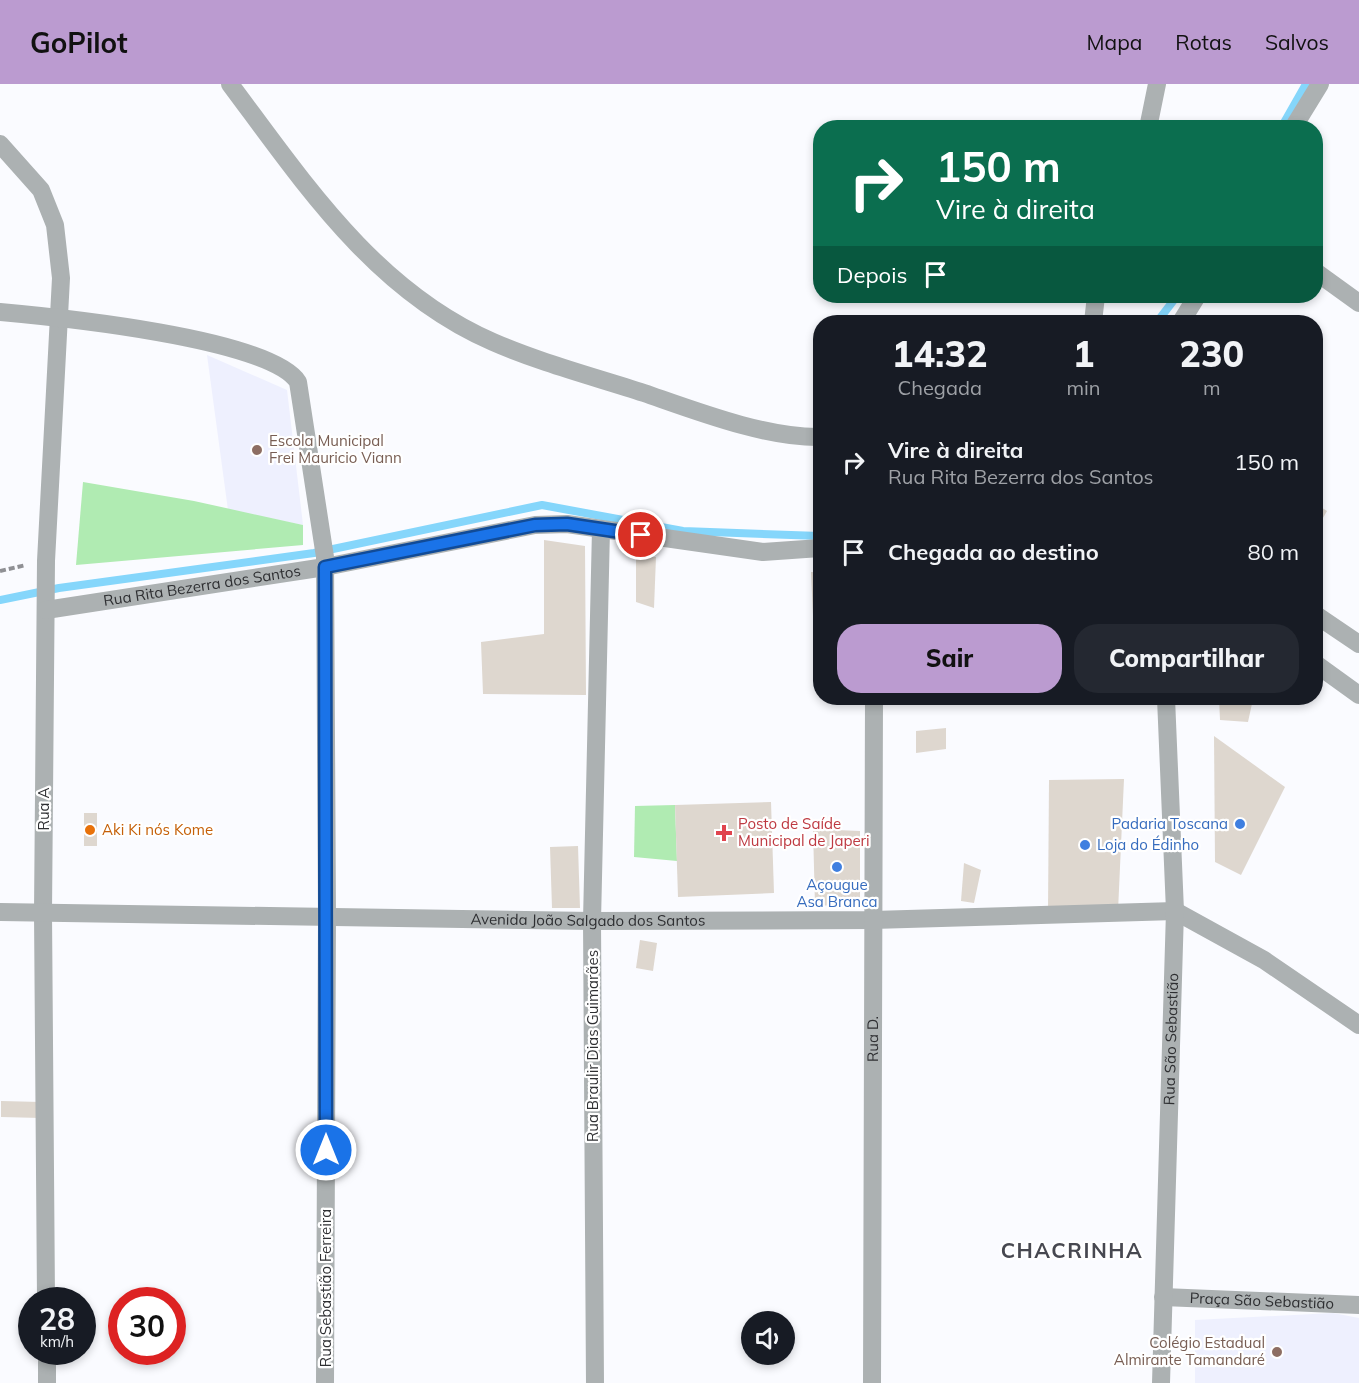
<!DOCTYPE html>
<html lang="pt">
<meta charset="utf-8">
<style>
:root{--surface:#171b24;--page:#242831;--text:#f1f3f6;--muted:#9ea1a6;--accent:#bb9bd0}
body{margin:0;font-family:Mulish,sans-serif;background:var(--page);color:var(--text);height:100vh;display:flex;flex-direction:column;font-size:22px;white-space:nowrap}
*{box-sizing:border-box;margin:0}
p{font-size:20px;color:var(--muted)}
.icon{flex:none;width:33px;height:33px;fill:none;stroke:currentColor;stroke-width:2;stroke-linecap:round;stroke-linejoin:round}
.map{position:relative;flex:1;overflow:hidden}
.details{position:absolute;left:813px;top:231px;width:510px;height:390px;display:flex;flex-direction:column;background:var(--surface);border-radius:24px;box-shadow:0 3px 9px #0003}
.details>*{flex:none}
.hud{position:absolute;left:813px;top:36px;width:510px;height:183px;border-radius:24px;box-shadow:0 3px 9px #0003;background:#0b6e4f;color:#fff;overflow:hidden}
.buttons{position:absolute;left:741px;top:1227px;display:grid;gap:12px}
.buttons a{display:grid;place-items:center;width:54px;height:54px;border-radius:50%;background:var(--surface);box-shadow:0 3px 9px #0003;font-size:30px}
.speed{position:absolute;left:18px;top:1203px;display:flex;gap:12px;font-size:30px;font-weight:700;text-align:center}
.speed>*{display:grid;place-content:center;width:78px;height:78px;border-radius:50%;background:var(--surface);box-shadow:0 3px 9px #0003;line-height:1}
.speed small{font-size:15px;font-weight:400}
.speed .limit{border:9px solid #d22;background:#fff;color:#111}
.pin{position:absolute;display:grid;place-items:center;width:51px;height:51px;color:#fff;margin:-26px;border:3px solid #fff;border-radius:50%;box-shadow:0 2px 6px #0007}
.me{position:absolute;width:66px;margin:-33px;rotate:0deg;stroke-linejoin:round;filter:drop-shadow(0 0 4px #0008)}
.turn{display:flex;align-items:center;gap:21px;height:126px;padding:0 24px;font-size:27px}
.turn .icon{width:78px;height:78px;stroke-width:2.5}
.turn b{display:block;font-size:42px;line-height:51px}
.then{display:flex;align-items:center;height:57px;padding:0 24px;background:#0003;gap:12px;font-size:22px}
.eta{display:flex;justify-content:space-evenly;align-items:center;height:102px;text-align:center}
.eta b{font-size:36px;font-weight:800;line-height:42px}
.primary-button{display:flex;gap:12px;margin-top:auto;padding:12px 24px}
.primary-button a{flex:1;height:69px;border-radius:24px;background:var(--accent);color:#111;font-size:24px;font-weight:800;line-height:69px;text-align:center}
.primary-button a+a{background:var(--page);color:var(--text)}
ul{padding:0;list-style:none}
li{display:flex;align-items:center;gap:18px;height:90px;padding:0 24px}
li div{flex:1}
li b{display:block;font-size:22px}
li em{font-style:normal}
header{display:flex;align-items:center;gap:36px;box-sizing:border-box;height:84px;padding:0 30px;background:var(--accent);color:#111}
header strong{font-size:28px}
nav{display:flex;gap:33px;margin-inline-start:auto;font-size:21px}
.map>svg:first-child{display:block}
</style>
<header>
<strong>GoPilot</strong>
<nav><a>Mapa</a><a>Rotas</a><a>Salvos</a></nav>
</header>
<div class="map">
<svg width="1359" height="1299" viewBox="0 0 1359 1299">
<rect width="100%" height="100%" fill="#fafbff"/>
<g fill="#eef0fe">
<polygon points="207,271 287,306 303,441 228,426"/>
<polygon points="1333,1229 1359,1234 1359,1299 1195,1299 1195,1236"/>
</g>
<g fill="#b0ebb2">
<polygon points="83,398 194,417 303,441 303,461 76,481"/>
<polygon points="675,721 677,777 634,773 635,722"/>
</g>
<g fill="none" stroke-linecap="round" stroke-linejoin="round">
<g stroke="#85d6fb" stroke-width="8">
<polyline points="1281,44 1306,0"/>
<polyline points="1157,238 1177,212"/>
<polyline points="0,516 59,504 314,469 542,421 683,447 820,452"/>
</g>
</g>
<g fill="#ded7cf">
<polygon points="1316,420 1327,427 1316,446"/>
<polygon points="544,456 585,462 586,611 483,610 481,558 544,550"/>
<polygon points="636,472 656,473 654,524 636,518"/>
<polygon points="811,488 820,488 820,532 813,532"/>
<polygon points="1219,614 1253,615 1248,638 1220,636"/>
<polygon points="946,644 946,665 916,669 916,647"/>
<polygon points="1214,652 1285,703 1241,791 1215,778"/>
<polygon points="1124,695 1118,827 1048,827 1049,696"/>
<polygon points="771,718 774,809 678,813 675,721"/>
<rect x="84" y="729" width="13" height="33"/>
<polygon points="813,745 860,747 860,820 815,822"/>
<polygon points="578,762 580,824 552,824 550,763"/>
<polygon points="964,779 981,786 974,819 961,817"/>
<polygon points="640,856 657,859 653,887 636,884"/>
<polygon points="1,1017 41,1018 41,1034 1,1033"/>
</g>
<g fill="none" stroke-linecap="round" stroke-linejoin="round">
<polyline stroke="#8f9094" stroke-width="4" stroke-dasharray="6 3" stroke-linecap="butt" points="0,487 26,481"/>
<g stroke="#acb1b2" stroke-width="18">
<path d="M 230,0 C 304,99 375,207 493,258 C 541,279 595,293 644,309 C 696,327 766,354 820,353"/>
<polyline points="1148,44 1157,0"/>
<polyline points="1293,44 1320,0"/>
<polyline points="0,60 41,106 55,141 61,194 46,477 43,829 46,1216"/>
<polyline points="1316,188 1359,219"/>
<path d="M 0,228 C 55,233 270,254 298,298 L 325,473 L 327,833 L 325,1299"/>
<polyline points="1093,238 1096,212"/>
<polyline points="1181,238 1197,212"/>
<path id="s1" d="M 46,526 L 325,483 L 535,441 L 567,440 L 763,468 L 820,464"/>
<polyline points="1316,531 1359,560"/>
<polyline points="1316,580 1359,611"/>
<path id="s2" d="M 0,828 L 592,837 L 873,836 L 1175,827 L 1264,876 L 1359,941"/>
<path id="s3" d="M 1163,1213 L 1359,1221"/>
<polyline points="47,1268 47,1299"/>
<polyline points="595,1299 592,837 601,445"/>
<path id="s4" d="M 872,1299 L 874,614"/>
<path id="s5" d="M 1161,1299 L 1175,827 L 1166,614"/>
</g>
</g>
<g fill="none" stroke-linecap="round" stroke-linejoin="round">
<g stroke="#114b97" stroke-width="15">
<polyline id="route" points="326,1066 325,483 535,441 567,440 641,451"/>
</g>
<use href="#route" stroke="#1a73e8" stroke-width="10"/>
</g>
<g fill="#8d6e63" stroke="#fff" stroke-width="2">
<circle cx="257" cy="366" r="6"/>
<circle cx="1277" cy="1268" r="6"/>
</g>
<g fill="#3f7fe0" stroke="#fff" stroke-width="2">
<circle cx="1240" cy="740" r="6"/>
<circle cx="1085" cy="761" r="6"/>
<circle cx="837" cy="783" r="6"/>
</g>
<circle fill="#e8710a" stroke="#fff" stroke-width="2" cx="90" cy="746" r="6"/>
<path fill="#e0444e" stroke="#fff" stroke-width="2" d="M721 740h6v6h6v6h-6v6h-6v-6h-6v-6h6z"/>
<g text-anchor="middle" stroke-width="4.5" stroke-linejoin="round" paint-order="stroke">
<g font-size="15" fill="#785e54" stroke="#fff" text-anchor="start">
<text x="269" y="362">Escola Municipal<tspan x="269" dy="17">Frei Mauricio Viann</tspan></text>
<text x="1265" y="1264" text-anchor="end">Colégio Estadual<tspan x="1265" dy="17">Almirante Tamandaré</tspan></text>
</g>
<g font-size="15" fill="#2e2f32" stroke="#fff">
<text dy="5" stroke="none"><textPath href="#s1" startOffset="158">Rua Rita Bezerra dos Santos</textPath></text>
<text transform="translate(44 725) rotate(-90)" y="5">Rua A</text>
<text dy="5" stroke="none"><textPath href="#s2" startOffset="588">Avenida João Salgado dos Santos</textPath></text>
<text dy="5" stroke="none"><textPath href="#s4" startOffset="344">Rua D.</textPath></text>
<text dy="5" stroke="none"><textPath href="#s5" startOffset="344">Rua São Sebastião</textPath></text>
<text transform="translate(593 962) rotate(-90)" y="5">Rua Braulir Dias Guimarães</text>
<text transform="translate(326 1204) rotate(-90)" y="5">Rua Sebastião Ferreira</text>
<text dy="5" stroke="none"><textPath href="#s3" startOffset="99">Praça São Sebastião</textPath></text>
</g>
<g font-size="15" fill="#be3a42" stroke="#fff" text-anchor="start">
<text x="738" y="745">Posto de Saíde<tspan x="738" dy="17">Municipal de Japeri</tspan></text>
</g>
<g font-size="15" fill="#366cbe" stroke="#fff" text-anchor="end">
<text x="1228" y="745">Padaria Toscana</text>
<text x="1097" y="766" text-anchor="start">Loja do Édinho</text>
<text x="837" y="806" text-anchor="middle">Açougue<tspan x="837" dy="17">Asa Branca</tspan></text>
</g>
<g font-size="15" fill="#c56008" stroke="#fff" text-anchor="start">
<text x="102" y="751">Aki Ki nós Kome</text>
</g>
<g font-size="21" font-weight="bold" letter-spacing="1.5" fill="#474850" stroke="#fff">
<text x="1072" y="1174">CHACRINHA</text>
</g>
</g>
</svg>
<div class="buttons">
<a><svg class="icon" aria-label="sound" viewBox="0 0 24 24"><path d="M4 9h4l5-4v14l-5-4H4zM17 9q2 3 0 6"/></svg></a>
</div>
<div class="speed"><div>28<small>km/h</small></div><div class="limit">30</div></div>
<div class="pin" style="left:641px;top:451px;background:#d93025"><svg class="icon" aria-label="arrive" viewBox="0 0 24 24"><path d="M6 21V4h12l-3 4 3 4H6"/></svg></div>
<svg class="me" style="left:326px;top:1066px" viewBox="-20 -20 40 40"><circle r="17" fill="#1a73e8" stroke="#fff" stroke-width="3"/><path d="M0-11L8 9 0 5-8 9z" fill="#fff"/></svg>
<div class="hud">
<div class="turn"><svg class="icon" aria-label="right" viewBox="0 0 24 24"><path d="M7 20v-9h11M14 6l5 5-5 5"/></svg><div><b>150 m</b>Vire à direita</div></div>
<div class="then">Depois<svg class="icon" aria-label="arrive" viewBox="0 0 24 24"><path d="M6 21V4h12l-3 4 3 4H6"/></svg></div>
</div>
<section class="details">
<div class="eta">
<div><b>14:32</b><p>Chegada</p></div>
<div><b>1</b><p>min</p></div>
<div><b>230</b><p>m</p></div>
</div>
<ul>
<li><svg class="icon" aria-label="right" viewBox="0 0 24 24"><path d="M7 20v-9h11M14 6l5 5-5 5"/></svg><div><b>Vire à direita</b><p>Rua Rita Bezerra dos Santos</p></div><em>150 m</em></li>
<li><svg class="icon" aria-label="arrive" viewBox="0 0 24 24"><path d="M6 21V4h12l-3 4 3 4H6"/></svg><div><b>Chegada ao destino</b></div><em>80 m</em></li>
</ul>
<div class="primary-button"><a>Sair</a><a>Compartilhar</a></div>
</section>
</div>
